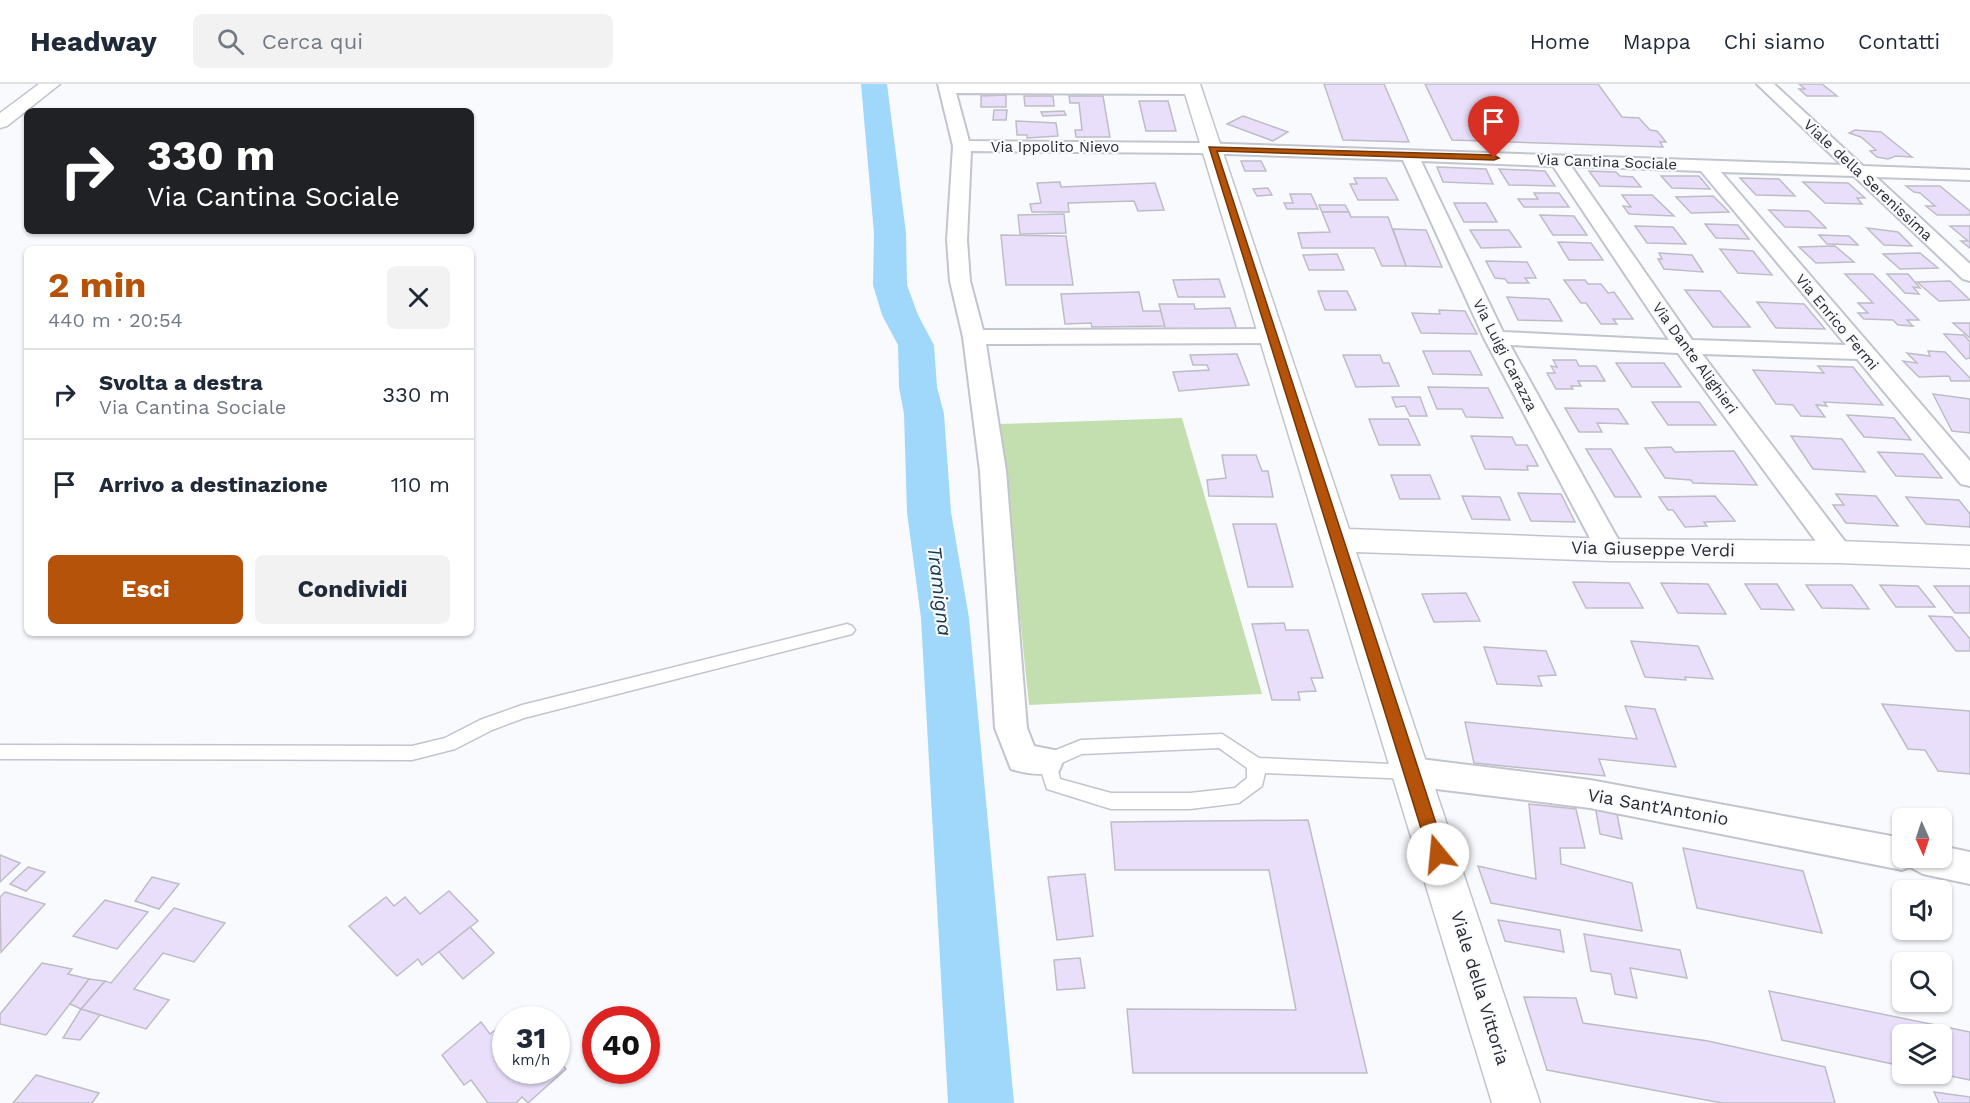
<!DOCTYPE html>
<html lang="it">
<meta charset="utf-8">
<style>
:root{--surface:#fff;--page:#f2f2f3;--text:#1f2937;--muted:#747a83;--line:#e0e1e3;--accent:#b45309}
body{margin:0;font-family:"Work Sans",sans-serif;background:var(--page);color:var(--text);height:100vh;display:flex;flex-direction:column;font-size:22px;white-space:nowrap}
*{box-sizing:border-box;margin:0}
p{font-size:20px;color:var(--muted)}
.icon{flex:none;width:33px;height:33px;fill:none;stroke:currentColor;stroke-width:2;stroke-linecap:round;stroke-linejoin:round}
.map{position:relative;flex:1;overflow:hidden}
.sheet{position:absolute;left:24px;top:162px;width:450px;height:390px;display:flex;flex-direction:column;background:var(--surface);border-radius:9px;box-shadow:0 2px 4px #0004}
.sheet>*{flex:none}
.guide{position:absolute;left:24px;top:24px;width:450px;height:126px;border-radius:9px;box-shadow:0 2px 4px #0004;background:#202124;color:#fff;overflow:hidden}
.needle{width:39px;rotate:177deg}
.buttons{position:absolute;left:1892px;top:724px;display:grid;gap:12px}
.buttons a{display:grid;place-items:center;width:60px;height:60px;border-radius:9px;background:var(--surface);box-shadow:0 2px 4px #0004;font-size:30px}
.speed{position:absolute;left:492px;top:922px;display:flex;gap:12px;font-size:30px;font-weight:700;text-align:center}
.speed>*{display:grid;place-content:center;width:78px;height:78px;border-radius:50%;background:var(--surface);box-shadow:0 2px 4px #0004;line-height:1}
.speed small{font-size:15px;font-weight:400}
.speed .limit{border:9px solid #d22;background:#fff;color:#111}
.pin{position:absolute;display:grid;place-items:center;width:51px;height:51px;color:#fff;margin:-62px -26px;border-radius:50% 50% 50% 0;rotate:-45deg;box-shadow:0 0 6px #0007}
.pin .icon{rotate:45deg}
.me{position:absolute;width:66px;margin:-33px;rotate:343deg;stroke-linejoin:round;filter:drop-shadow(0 0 4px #0008)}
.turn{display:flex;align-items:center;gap:21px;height:126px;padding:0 24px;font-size:27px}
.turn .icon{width:78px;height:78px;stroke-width:2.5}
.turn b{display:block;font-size:42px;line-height:51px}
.round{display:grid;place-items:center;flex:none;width:63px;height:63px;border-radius:9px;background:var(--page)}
.headline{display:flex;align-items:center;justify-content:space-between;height:102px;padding:0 24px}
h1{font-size:36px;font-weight:700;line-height:45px;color:var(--accent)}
.action{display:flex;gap:12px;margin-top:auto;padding:12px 24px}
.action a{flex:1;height:69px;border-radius:9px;background:var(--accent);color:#fff;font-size:24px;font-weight:700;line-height:69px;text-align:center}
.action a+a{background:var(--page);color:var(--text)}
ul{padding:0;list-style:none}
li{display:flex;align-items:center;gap:18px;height:90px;padding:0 24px;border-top:2px solid var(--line)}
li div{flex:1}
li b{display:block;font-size:22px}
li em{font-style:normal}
header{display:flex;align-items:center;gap:36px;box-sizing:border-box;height:84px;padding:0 30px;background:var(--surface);border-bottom:2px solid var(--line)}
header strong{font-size:28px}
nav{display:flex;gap:33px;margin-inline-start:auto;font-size:21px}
.search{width:420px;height:54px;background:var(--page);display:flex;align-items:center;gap:15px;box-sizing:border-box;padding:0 21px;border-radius:9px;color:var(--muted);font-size:22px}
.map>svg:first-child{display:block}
</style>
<header>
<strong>Headway</strong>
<div class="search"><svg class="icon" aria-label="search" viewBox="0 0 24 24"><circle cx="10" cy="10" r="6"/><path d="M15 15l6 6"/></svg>Cerca qui</div>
<nav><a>Home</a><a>Mappa</a><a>Chi siamo</a><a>Contatti</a></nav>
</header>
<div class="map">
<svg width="1970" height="1019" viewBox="0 0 1970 1019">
<rect width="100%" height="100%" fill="#f9fafe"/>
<polygon fill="#c3dfaf" points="1182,334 1262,610 1029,621 1000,340"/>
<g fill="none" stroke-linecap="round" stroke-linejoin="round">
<polygon fill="#a0d8fc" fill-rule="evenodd" points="861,0 887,0 906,149 907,201 918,231 934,261 937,303 944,330 951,428 969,534 1014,1019 948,1019 921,534 907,428 904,330 899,303 898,261 882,231 873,201 874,149"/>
</g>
<g fill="#e9dffb" stroke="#bfbcc5" stroke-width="1.5">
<polygon points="1324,0 1384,0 1409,58 1343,56"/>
<polygon points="1425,0 1598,0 1622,33 1639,34 1650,46 1657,47 1666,58 1660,58 1663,63 1452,56"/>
<polygon points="1799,0 1822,0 1837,12 1807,12 1799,5 1805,5"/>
<polygon points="1006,11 1006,23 981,23 981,12"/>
<polygon points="1024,12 1053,12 1054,22 1025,22"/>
<polygon points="1069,12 1103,12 1110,53 1076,53 1075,46 1082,46 1079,19 1070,19"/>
<polygon points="1139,17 1168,17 1176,47 1146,47"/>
<polygon points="994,26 1007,26 1006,36 993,36"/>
<polygon points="1064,27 1066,31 1043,32 1041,28"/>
<polygon points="1243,32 1288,48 1273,57 1227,40"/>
<polygon points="1016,37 1056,39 1058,52 1027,54 1027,51 1017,51"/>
<polygon points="1855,46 1881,48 1912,73 1896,72 1888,75 1877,73 1870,67 1876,66 1861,53 1849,49"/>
<polygon points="1241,77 1261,77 1266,87 1245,87"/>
<polygon points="1437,83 1486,85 1493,100 1443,98"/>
<polygon points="1499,85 1545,87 1555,102 1509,101"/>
<polygon points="1589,87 1616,88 1620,92 1633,93 1641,103 1600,102"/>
<polygon points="1661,92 1699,92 1710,105 1672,104"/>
<polygon points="1354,94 1386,94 1398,116 1358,116 1350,100 1357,100"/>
<polygon points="1740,94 1779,95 1795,112 1756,111"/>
<polygon points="1060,98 1061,103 1155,99 1164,126 1138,127 1134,117 1068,119 1069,128 1032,128 1030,120 1041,119 1037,99"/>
<polygon points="1803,98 1848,99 1865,114 1857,114 1862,120 1825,119"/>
<polygon points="1906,102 1940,102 1970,127 1970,131 1937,131 1926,122 1935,122 1920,109 1914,108"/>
<polygon points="1268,104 1272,111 1257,112 1253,105"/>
<polygon points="1534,109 1559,109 1569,123 1524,123 1518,115 1538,115"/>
<polygon points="1290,110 1311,110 1318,125 1287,125 1284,119 1293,119"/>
<polygon points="1622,111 1652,111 1674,132 1629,130 1623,122 1631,123"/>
<polygon points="1713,112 1729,128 1691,129 1676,113"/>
<polygon points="1454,119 1486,119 1497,138 1464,138"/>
<polygon points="1319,121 1345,121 1349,128 1322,128"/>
<polygon points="1769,126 1809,127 1826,144 1785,143"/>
<polygon points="1322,128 1349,128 1351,133 1388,133 1406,182 1382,182 1374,164 1302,164 1298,149 1330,148"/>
<polygon points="1064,130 1066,149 1020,150 1018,131"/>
<polygon points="1540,131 1574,132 1587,151 1553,151"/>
<polygon points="1705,140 1738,141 1749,155 1716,154"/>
<polygon points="1635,142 1673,143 1686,160 1647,159"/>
<polygon points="1950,142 1970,142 1970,164 1961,157 1968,157"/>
<polygon points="1867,144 1898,148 1912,162 1884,161"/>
<polygon points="1393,145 1426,146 1442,183 1406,182"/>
<polygon points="1470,146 1509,146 1521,163 1481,164"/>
<polygon points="1001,151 1066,152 1073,201 1006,201"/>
<polygon points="1819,151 1849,152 1858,161 1827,160"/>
<polygon points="1558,158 1591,159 1603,176 1569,176"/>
<polygon points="1835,162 1854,178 1816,179 1799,163"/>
<polygon points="1720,165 1753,167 1772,191 1738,189"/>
<polygon points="1659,169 1692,171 1703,188 1664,185 1658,175 1662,175"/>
<polygon points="1920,169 1938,184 1900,185 1883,170"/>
<polygon points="1337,170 1344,186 1309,186 1303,171"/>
<polygon points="1486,177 1527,178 1536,194 1525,194 1529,199 1508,199 1505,195 1495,194"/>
<polygon points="1845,190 1873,190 1919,236 1907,236 1913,242 1898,241 1893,236 1864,235 1858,229 1868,229 1858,219 1873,219"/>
<polygon points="1887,190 1908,190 1920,204 1913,203 1919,210 1905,209"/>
<polygon points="1219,195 1225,213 1178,213 1173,196"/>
<polygon points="1564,196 1585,196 1588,200 1601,200 1608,209 1614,208 1633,235 1613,235 1617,240 1601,240 1586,219 1581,219"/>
<polygon points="1950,197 1970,216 1939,217 1917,198"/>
<polygon points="1685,206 1720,207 1750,243 1713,243"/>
<polygon points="1318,207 1347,207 1356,226 1325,226"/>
<polygon points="1139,208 1143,227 1161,227 1165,242 1092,243 1091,239 1065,240 1061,210"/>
<polygon points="1507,213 1549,215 1562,237 1518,236"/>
<polygon points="1757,218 1804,220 1825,245 1776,244"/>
<polygon points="1159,220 1194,220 1195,225 1230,224 1237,246 1166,247"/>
<polygon points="1439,226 1465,227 1477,250 1421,249 1412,229 1440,230"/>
<polygon points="1953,239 1970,239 1970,254"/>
<polygon points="1944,250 1964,251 1970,258 1970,274 1966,275"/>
<polygon points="1423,267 1470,267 1482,291 1433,290"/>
<polygon points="1928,267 1945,268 1970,294 1970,297 1951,297 1949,292 1919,293 1903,277 1917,279 1907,269 1930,272"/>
<polygon points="1237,270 1249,301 1179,307 1173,288 1209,286 1207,281 1193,281 1190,271"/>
<polygon points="1343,271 1380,271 1383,279 1389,279 1399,302 1356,303"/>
<polygon points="1553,276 1576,276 1579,282 1596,282 1605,297 1578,297 1581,302 1571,302 1573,305 1556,305 1547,289 1555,289 1551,282 1557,283"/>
<polygon points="1616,279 1664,279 1681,303 1632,303"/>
<polygon points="1818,282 1853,283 1883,321 1824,318 1827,322 1816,321 1825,333 1801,332 1793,321 1776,320 1753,286 1824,289"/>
<polygon points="1428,303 1488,304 1503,334 1466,333 1462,325 1437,325"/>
<polygon points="1933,310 1970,315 1970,349 1952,347"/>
<polygon points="1392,313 1420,313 1427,332 1410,332 1405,322 1396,323"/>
<polygon points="1652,318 1699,318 1716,341 1668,341"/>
<polygon points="1565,324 1618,325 1628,340 1597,339 1602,348 1579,348"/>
<polygon points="1847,331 1894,334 1911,356 1864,353"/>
<polygon points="1369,335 1408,335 1420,361 1379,361"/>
<polygon points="1471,352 1512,353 1516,361 1527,361 1538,382 1527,382 1528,386 1485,385"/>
<polygon points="1791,352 1842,355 1865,388 1813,385"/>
<polygon points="1671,363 1675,368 1734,367 1757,401 1693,399 1691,396 1665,394 1645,364"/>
<polygon points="1586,365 1611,365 1641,413 1615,413"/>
<polygon points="1878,368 1923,370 1942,394 1896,392"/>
<polygon points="1222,371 1256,371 1262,387 1268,387 1273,413 1209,412 1207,396 1226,394"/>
<polygon points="1391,391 1430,391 1440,415 1400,415"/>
<polygon points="1518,409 1561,410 1575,438 1531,437"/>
<polygon points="1836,410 1876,412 1898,442 1846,439 1833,421 1844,421"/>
<polygon points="1462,412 1500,413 1510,436 1472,435"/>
<polygon points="1715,412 1735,437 1704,438 1707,442 1685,443 1673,426 1668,426 1659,413"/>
<polygon points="1906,413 1959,416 1970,430 1970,443 1926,440"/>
<polygon points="1233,440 1276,440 1293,503 1248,503"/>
<polygon points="1573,498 1629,499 1643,524 1586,524"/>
<polygon points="1661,499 1708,500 1726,530 1678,529"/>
<polygon points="1745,500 1777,500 1794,526 1761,525"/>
<polygon points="1806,501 1852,501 1869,525 1822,524"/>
<polygon points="1880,501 1918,502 1935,523 1896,523"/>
<polygon points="1934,502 1970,502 1970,529 1955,529"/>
<polygon points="1466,509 1480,537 1434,538 1422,510"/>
<polygon points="1929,532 1952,533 1970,555 1970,567 1956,567"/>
<polygon points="1284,539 1286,546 1308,546 1323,594 1311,594 1316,607 1298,608 1300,616 1272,616 1252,540"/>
<polygon points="1631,557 1698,562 1713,595 1685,593 1686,596 1645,593"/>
<polygon points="1484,563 1546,567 1556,591 1538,592 1542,602 1497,600"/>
<polygon points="1882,620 1970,627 1970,690 1938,687 1925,666 1908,665"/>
<polygon points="1625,622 1655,625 1676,683 1599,675 1605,692 1474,679 1465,638 1637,655"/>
<polygon points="1594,716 1615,720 1622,755 1600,750"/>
<polygon points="1529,720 1576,725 1585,764 1560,764 1561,780 1632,799 1642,847 1491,819 1478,782 1536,795"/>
<polygon points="1308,736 1367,989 1133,989 1127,925 1296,926 1269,786 1115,786 1111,738"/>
<polygon points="1683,764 1803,787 1822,849 1697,824"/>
<polygon points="0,771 20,779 0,798"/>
<polygon points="28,783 45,788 26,807 10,800"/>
<polygon points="1085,790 1093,852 1057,856 1048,793"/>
<polygon points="152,793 179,800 159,825 135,817"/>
<polygon points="449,807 478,837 422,881 418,875 397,892 349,842 386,813 394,822 405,813 420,830"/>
<polygon points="5,808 45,820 1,868 0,813"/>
<polygon points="105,816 148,828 117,865 73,852"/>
<polygon points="174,824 225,839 194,878 163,869 134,905 169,916 146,945 81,925 105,897 111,899"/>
<polygon points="1498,836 1560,846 1564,868 1505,857"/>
<polygon points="470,843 494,869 463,895 439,868"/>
<polygon points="1584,850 1680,866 1687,894 1630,884 1637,914 1615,910 1611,890 1591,887"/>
<polygon points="1080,874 1085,904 1057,906 1054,876"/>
<polygon points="42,879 72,885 68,890 89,895 46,951 0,940 0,930"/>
<polygon points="89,895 105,897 81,925 70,920"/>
<polygon points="1769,907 1970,948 1970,996 1940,990 1941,951 1902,951 1902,982 1782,956"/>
<polygon points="1524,913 1576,914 1583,939 1708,957 1825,983 1835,1019 1722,1019 1547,986"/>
<polygon points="81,925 100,931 80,956 63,954"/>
<polygon points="481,938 490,950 503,940 506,943 506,987 556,987 556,974 566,985 528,1019 522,1013 516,1019 488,1019 471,996 464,1001 442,971"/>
<polygon points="36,991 99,1009 92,1019 13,1019"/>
<polygon points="1934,1008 1970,1013 1970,1019 1939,1019"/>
</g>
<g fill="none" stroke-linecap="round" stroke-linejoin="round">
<g stroke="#c2c4ce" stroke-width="3">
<g id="service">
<polygon points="847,540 852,542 855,546 852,550 524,634 492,646 455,665 412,676 0,675 0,661 412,662 445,654 480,636 522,621"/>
<path d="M 1222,650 L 1259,674 L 1412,681 L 1418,683 L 1421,688 L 1418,693 L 1412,695 L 1265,689 L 1262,702 L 1239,719 L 1190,725 L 1111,725 L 1047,705 L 1038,677 L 1041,672 L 1081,656 ZM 1219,664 L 1247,684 L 1247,694 L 1235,704 L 1190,709 L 1111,709 L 1060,695 L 1057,681 L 1082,670 Z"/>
</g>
</g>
<g stroke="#c2c4ce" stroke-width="4">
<g id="minor">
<path d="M 938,0 L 1193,0 L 1201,5 L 1193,10 L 956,9 L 969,57 L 1198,59 L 1842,81 L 1757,0 L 1774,0 L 1863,82 L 1970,86 L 1970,96 L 1876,93 L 1970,180 L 1970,197 L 1963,195 L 1854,92 L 1721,88 L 1970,377 L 1970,402 L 1961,400 L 1857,275 L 1702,270 L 1853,468 L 1849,475 L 1839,478 L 1829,475 L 1678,269 L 1510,261 L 1624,466 L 1620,473 L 1610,476 L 1600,473 L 1484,254 L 1403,76 L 1198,69 L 971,67 L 967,156 L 970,197 L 983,246 L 1271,245 L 1279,247 L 1282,252 L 1279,257 L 1271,259 L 986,260 L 1006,387 L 1027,644 L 1034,662 L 1059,667 L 1063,677 L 1059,687 C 1043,692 1027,690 1011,685 L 995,644 L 980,387 L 963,253 L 950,197 L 947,156 L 953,62 ZM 1421,77 L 1553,82 L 1669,256 L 1503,248 ZM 1571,82 L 1701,87 L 1846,261 L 1692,256 Z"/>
<polygon points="1412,674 1590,696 1902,754 1902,774 1941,774 1941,762 1970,768 1970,800 1923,790 1910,783 1902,786 1590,724 1412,702 1400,698 1396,688 1400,678"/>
</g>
</g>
<g stroke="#c2c4ce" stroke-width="3">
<g id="tertiary">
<polygon points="39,0 60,0 7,42 0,44 0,29"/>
<polygon points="1182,0 1200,0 1349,445 1610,455 1839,457 1970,462 1970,484 1839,479 1610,477 1356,468 1540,1019 1492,1019"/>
</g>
</g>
<use href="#service" fill="#fff" fill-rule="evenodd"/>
<use href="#minor" fill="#fff" fill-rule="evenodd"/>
<use href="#tertiary" fill="#fff" fill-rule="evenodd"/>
</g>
<polygon fill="#b45309" stroke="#753606" stroke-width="1.5" points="1209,63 1494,71 1499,74 1494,76 1217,67 1446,770 1444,776 1438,778 1432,776 1429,770"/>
<g text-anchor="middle" stroke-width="4.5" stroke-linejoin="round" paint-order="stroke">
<g font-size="15" fill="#292a2e" stroke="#f9fafe">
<text x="1055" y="68">Via Ippolito Nievo</text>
<text transform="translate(1607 78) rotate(2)" y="5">Via Cantina Sociale</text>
<text transform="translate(1868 96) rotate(43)" y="5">Viale della Serenissima</text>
<text transform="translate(1837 238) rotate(50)" y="5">Via Enrico Fermi</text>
<text transform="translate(1505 271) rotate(63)" y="5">Via Luigi Carazza</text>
<text transform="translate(1695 274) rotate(54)" y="5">Via Dante Alighieri</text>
</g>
<g font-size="18" fill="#292a2e" stroke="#f9fafe">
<text transform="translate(1653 465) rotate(1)" y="6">Via Giuseppe Verdi</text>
<text transform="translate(1658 723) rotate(10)" y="6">Via Sant'Antonio</text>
<text transform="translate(1480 904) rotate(73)" y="6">Viale della Vittoria</text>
</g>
<g font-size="20" font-style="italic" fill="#163649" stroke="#f9fafe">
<text transform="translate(940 507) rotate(83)" y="7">Tramigna</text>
</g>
</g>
</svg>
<div class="buttons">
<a><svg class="needle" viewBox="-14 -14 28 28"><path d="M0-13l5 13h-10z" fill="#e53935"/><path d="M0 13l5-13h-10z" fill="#747a83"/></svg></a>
<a><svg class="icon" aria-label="sound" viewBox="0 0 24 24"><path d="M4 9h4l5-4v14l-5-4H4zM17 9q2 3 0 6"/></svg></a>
<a><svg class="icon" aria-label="search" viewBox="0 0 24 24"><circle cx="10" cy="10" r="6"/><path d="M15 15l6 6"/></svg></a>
<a><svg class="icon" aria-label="layers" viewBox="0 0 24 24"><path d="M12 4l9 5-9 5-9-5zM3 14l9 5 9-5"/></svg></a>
</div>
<div class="speed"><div>31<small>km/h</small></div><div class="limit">40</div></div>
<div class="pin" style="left:1494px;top:74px;background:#d93025"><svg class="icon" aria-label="arrive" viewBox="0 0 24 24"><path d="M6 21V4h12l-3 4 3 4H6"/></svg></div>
<svg class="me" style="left:1438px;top:770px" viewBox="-20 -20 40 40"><circle r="19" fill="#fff"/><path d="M0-13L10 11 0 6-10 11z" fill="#b45309"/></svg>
<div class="guide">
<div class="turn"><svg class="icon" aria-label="right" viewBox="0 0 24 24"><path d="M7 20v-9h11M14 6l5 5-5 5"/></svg><div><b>330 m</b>Via Cantina Sociale</div></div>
</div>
<section class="sheet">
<div class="headline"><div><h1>2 min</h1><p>440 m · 20:54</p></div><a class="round"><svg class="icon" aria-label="close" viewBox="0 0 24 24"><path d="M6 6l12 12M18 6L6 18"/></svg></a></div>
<ul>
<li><svg class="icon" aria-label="right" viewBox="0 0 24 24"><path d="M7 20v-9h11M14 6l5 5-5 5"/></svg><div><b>Svolta a destra</b><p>Via Cantina Sociale</p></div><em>330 m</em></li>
<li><svg class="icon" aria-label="arrive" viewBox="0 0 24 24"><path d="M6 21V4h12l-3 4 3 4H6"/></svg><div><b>Arrivo a destinazione</b></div><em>110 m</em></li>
</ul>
<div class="action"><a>Esci</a><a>Condividi</a></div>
</section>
</div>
